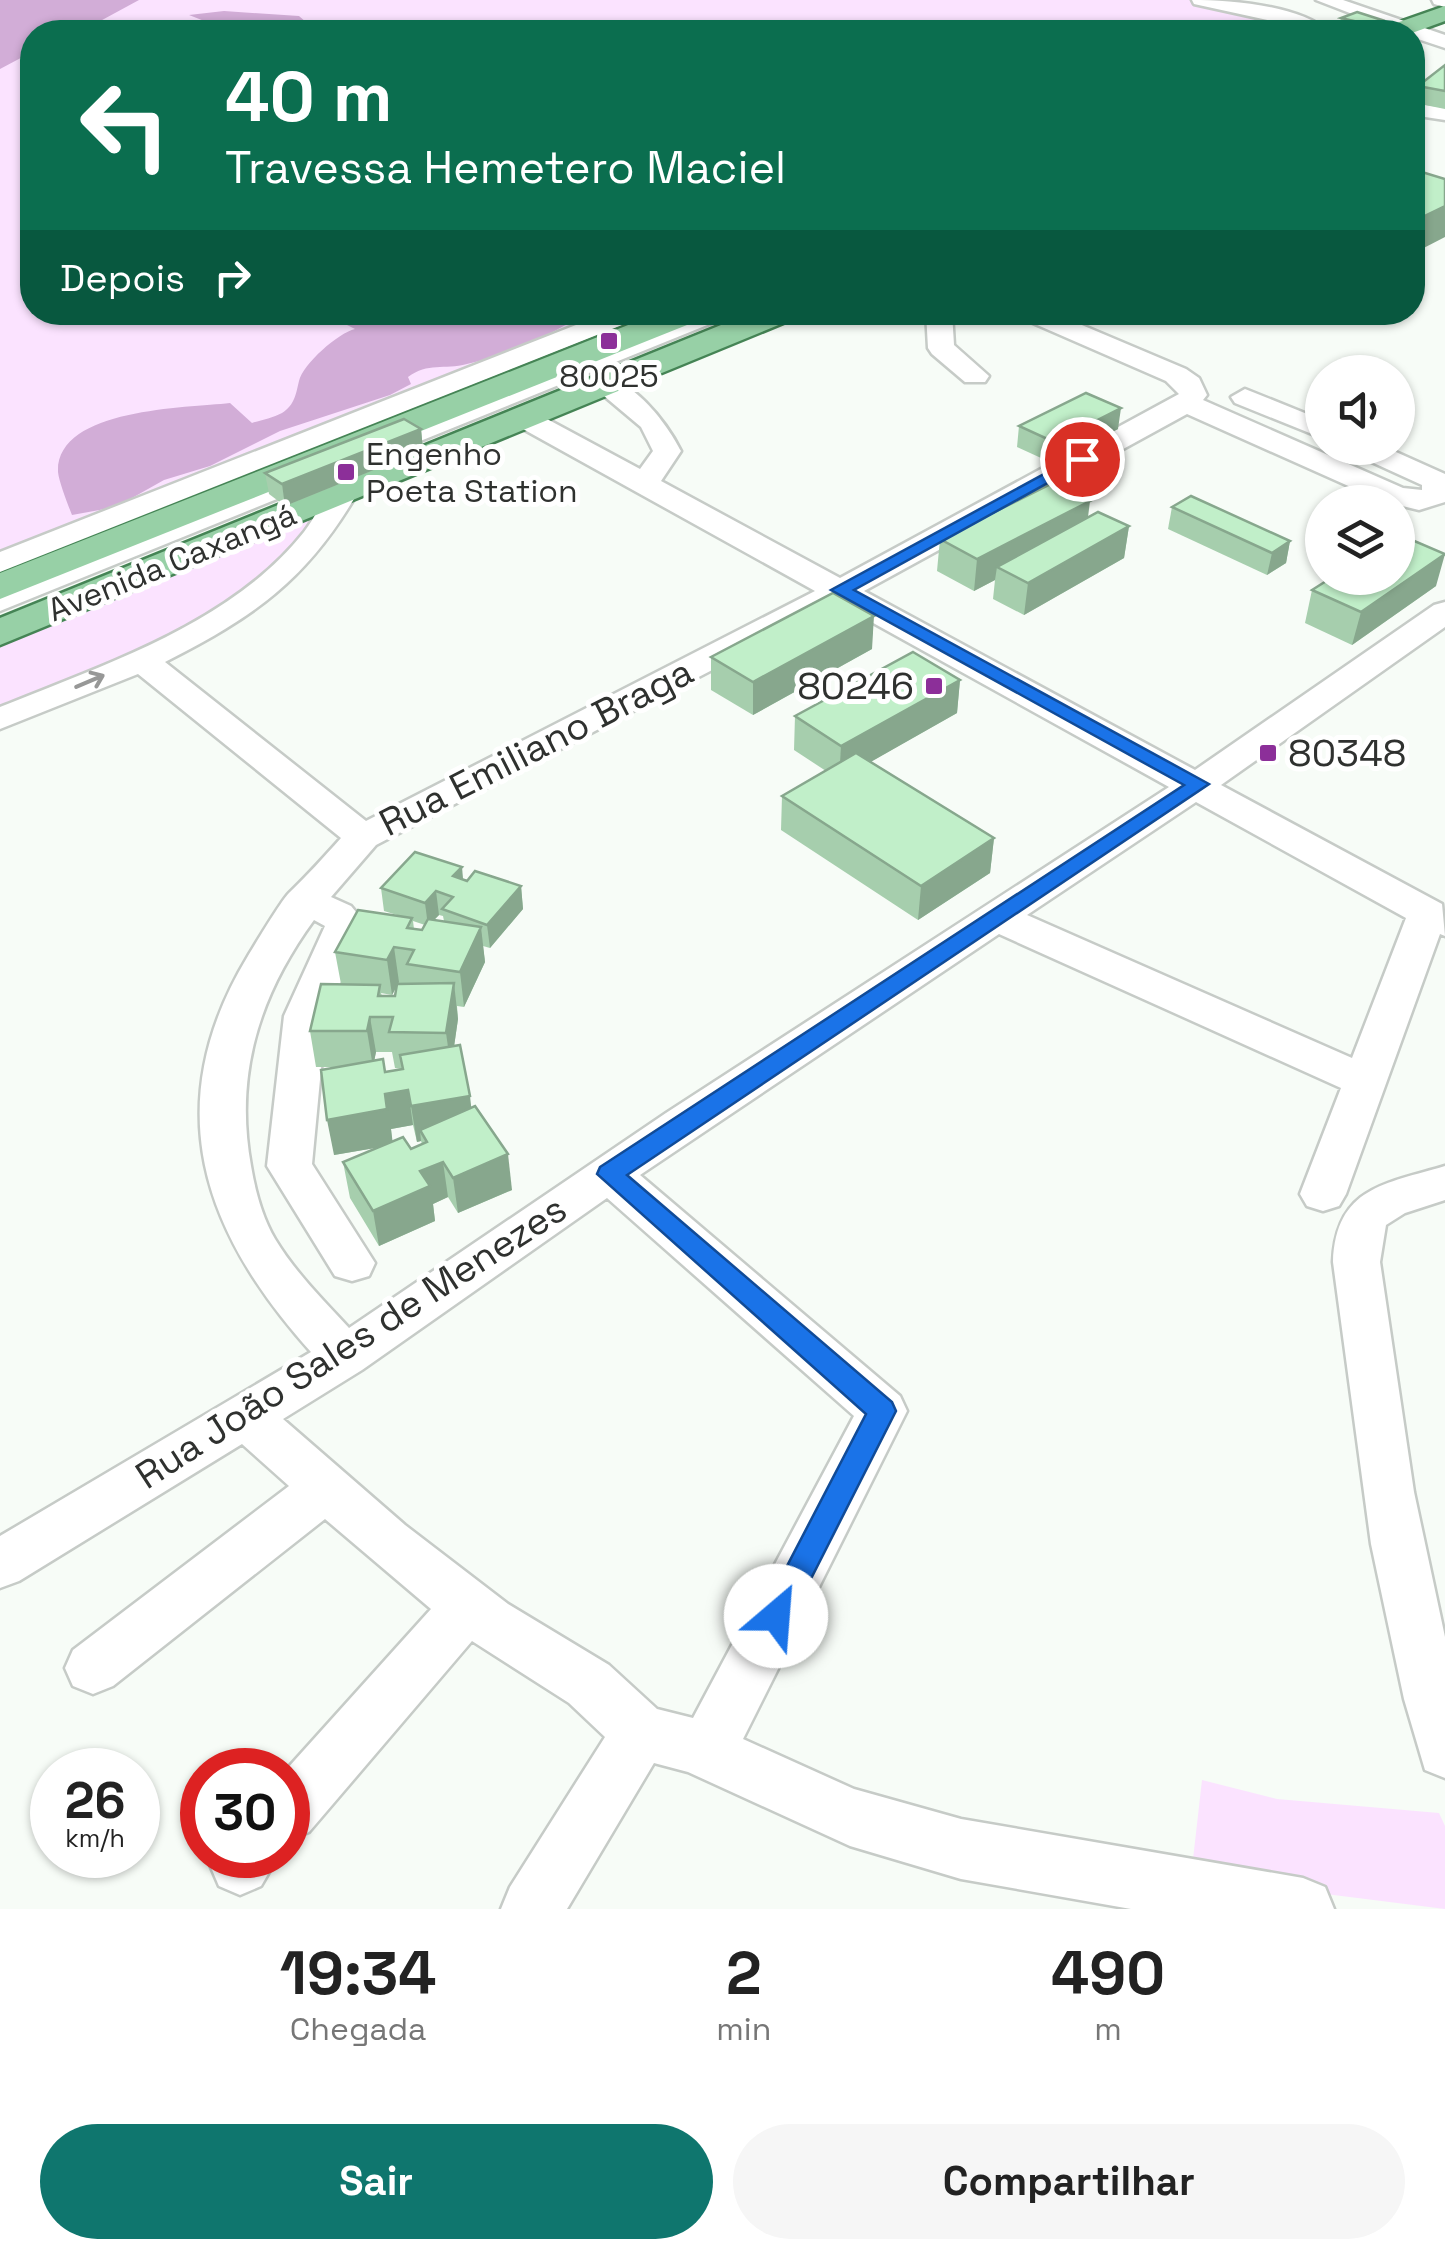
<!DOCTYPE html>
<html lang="pt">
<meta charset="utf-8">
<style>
:root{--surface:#fff;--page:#f6f6f6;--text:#222;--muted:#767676;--accent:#0f766e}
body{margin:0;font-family:"Space Grotesk",sans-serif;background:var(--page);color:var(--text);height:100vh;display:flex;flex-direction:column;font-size:38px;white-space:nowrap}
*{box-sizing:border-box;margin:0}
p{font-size:32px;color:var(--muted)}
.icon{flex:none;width:55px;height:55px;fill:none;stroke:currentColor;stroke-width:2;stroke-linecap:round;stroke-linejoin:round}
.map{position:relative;height:1909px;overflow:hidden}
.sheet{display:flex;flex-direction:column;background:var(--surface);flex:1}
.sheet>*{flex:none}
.top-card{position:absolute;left:20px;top:20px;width:1405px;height:305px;border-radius:40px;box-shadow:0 2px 8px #0004;background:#0b6e4f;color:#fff;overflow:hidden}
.tools{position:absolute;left:1305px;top:355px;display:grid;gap:20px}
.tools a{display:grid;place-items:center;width:110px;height:110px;border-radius:50%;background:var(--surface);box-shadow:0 2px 8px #0004;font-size:50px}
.speed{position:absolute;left:30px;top:1748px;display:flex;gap:20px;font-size:50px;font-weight:700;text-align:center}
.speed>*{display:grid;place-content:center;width:130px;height:130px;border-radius:50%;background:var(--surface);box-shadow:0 2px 8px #0004;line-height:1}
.speed small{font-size:25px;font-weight:400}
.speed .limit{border:15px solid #d22;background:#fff;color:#111}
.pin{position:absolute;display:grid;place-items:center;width:85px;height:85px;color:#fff;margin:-42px;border:5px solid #fff;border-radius:50%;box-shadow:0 2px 10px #0007}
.me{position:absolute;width:110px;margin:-55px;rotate:27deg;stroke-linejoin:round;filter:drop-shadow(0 0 8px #0008)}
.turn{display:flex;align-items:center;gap:35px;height:210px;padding:0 40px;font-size:45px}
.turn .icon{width:130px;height:130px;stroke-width:2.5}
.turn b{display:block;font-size:70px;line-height:85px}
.then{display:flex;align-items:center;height:95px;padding:0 40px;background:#0003;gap:20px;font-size:38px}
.eta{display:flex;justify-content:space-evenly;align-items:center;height:170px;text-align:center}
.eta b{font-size:60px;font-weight:700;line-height:70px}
.action{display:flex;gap:20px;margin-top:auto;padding:20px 40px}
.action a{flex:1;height:115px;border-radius:60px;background:var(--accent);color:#fff;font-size:40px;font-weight:700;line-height:115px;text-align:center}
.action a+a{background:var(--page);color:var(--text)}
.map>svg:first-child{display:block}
</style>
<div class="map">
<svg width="1445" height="1909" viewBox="0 0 1445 1909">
<rect width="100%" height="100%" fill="#f7fcf7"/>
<g fill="#fbe3ff">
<polygon points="0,0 1229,0 1367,32 32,32 32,312 663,313 0,577"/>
<path d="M 315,517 C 242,622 113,662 0,709 L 0,647 Z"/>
<polygon points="1202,1780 1277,1799 1439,1813 1445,1826 1445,1909 1191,1877"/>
</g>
<g fill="#d2add7">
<polygon points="0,0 139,0 80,32 32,32 32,52 0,69"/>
<polygon points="224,11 299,16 307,23 326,24 327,30 213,32 217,26 189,15"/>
<path d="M 338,313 L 582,313 L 582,316 C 545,337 510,354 467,364 C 444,370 428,362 408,377 L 411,384 L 390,395 L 280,431 L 210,466 L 164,480 L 116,507 L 72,515 C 68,505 59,482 58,472 C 56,408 186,408 230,403 L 252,423 C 261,420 273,418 282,413 C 295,405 296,393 299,381 C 303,364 338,333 355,329 L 345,324 L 332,324 L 328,317 Z"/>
</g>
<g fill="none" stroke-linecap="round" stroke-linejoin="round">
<polyline stroke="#d2add7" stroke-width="5" points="1306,21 1322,24 1331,32"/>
<g stroke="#c6cbc7" stroke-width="5">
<g id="minor">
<path d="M 1192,0 C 1229,0 1300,5 1329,32 L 1303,32 L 1276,22 L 1194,4 Z"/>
<polygon points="1316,0 1343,0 1445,35 1445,48 1412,37 1412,32 1399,32"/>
<polygon points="1432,0 1445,0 1445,7 1434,4"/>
<polygon points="1412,103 1445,108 1445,120 1412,115"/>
<polygon points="609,312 646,312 642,317 0,572 0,552"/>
<polygon points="694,312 731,312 727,317 0,611 0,590"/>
<polygon points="926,312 952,312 954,345 989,376 985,382 965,382 932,354 928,348"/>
<path d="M 1015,312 L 1051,312 L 1186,369 L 1199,378 L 1207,395 L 1203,400 L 1403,488 L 1422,490 L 1422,485 L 1354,454 L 1350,448 L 1387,448 L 1445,474 L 1445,502 L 1419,510 L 1382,501 L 1187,414 L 864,591 L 1195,770 L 1434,605 L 1445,602 L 1445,627 L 1221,785 L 1442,904 L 1445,936 L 1440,934 L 1346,1194 L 1339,1206 L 1323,1211 L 1307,1206 L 1300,1194 L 1341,1088 L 999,934 L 640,1175 L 900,1396 L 907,1411 L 743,1739 L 854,1789 L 961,1819 L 1303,1878 L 1325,1887 L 1334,1909 L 1131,1909 L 961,1879 L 850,1846 L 688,1772 L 654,1763 L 567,1909 L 501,1909 L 510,1887 L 605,1737 L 569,1703 L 472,1641 L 309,1832 L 288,1840 L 286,1770 L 431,1609 L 325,1519 L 113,1686 L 93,1694 L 73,1686 L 65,1668 L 73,1650 L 289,1486 L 242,1444 L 19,1581 L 0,1588 L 0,1536 L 311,1352 C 202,1231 158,1105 248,956 C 256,943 281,901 289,893 C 306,877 324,857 341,838 L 138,674 L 0,729 L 0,707 C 105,664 231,624 304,532 C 315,518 322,500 332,486 L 354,486 L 358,492 C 307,580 254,617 165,662 L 366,821 L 815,591 L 514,424 L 510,418 L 514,412 L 534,412 L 640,469 L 653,451 L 641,427 L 591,385 L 595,379 C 629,371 668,425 681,451 L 661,481 L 840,578 L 1179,394 L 1166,381 L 1019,317 ZM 839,604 L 1169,787 L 666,1113 L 349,1328 C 323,1300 295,1272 275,1239 C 262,1217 255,1190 251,1166 C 234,1073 260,994 314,920 L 325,926 L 284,1016 L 267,1166 L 335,1276 L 352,1281 L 369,1276 L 375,1263 L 312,1164 L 326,1016 L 366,924 L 351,906 L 331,897 L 376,845 ZM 1196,802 L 1406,918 L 1352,1058 L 1027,915 ZM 607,1198 L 854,1416 L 693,1718 L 657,1709 L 609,1665 L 508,1604 L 405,1525 L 283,1419 L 362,1370 Z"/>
<polygon points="1245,389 1322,420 1322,438 1235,403 1231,397"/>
<path d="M 1445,1166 L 1445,1200 L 1405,1213 L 1386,1225 L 1380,1262 L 1414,1492 L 1445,1637 L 1445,1778 L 1425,1770 L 1404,1699 L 1371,1544 L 1333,1262 C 1336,1187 1385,1184 1445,1166 Z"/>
<polygon points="214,1855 279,1855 261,1886 240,1895 219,1886 210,1865"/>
</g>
</g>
<g stroke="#458455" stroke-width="5">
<g id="major">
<polygon points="1445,6 1445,21 1412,33 1382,32 1385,27"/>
<polygon points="661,312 707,312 702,319 0,599 0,573"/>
<polygon points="753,312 798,312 793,319 0,645 0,618"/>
</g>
</g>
<use href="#minor" fill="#fff" fill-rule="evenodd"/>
<use href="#major" fill="#97d0a6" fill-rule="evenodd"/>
</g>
<g fill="#a6cead" fill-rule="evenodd">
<polygon points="1341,18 1382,20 1381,29 1367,32 1339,26"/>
<polygon points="1445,65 1445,109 1415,103 1418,86"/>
<polygon points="1019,426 1118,429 1052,463 1017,447"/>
<polygon points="421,429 423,450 285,506 269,494 265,473"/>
<polygon points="1172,507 1290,541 1286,563 1267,575 1168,529"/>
<polygon points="1088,517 1129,526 1124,558 1024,615 993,599 995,580 974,591 937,571 940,539"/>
<polygon points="1436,586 1352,645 1305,623 1312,590"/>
<polygon points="872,649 753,715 711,690 711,657"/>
<polygon points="960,680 957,713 870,762 994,838 990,873 918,920 781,830 782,796 826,771 794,750 795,716"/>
<path d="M 463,879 L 521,886 L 523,909 L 490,948 L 483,946 L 485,962 L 464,1007 L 457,1006 L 458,1019 L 454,1046 L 471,1108 L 512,1190 L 458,1213 L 448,1197 L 433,1204 L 435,1221 L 379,1246 L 350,1198 L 343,1162 L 380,1147 L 334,1155 L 339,1067 L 316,1067 L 310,1031 L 341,984 L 335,952 L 397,915 L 384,911 L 381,888 ZM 439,915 L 443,916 L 444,921 L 434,920 ZM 413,921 L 425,925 L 422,930 L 414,929 ZM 396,988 L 395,996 L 382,996 L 381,993 L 392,995 ZM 376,1052 L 392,1052 L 395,1068 L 402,1069 L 385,1072 L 374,1061 ZM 413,1125 L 417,1142 L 421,1141 L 422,1144 L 411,1149 L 392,1142 L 391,1129 Z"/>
</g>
<g fill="#87a78d">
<polygon points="1382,20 1381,29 1370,32 1371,25"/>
<polygon points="1445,206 1445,237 1412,254 1412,222"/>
<polygon points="1121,408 1118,429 1052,463 1054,442"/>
<polygon points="421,429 423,450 285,506 282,484"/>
<polygon points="1090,501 1086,533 997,567 995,580 974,591 977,559"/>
<polygon points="1129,526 1124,558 1024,615 1028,583"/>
<polygon points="1290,541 1286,563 1267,575 1272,553"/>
<polygon points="1445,554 1436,586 1352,645 1361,612"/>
<polygon points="874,616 872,649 753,715 753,682"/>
<polygon points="960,680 957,713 839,780 841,746"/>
<polygon points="994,838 990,873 918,920 921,886"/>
<polygon points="462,867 464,890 453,876"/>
<polygon points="521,886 523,909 490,948 487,925"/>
<polygon points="436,891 439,915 428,926 425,903"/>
<polygon points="481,927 485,962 464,1007 460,972"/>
<polygon points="394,947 399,982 392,995 387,960"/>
<polygon points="454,983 458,1019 451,1068 446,1033"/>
<polygon points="370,1017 376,1052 373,1067 367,1031"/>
<polygon points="408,1090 413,1125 391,1129 393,1145 334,1155 327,1120 385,1094"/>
<polygon points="470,1096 474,1132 420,1130 421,1141 417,1142 411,1106"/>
<polygon points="508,1154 512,1190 458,1213 453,1178"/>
<polygon points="443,1162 448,1197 433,1204 435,1221 379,1246 373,1211 420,1171"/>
</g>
<g fill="#c1efc9" stroke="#87a78d" stroke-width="2.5">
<polygon points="1357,12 1382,20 1371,25 1341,18"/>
<polygon points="1445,65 1445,91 1418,86"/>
<polygon points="1412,169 1445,179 1445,206 1412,222"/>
<polygon points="1086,393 1121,408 1054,442 1019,426"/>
<polygon points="404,419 421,429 282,484 265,473"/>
<polygon points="1053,483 1090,501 977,559 940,539"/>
<polygon points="1191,496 1290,541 1272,553 1172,507"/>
<polygon points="1098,512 1129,526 1028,583 997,567"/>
<polygon points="1398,534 1445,554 1361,612 1312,590 1331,578 1398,578"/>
<polygon points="833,593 874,616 753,682 711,657"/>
<polygon points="913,652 960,680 841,746 795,716"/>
<polygon points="856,753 994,838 921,886 782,796"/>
<polygon points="415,852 462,867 453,876 467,881 475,871 521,886 487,925 442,909 453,897 436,891 425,903 381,888"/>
<polygon points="358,910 412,918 407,928 422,930 428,919 481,927 460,972 407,964 414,950 394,947 387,960 335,952"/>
<polygon points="454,983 446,1033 389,1032 393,1017 370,1017 367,1031 310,1031 321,984 380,985 378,996 395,996 397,984"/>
<polygon points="460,1045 470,1096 411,1106 408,1090 385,1094 387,1109 327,1120 321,1070 383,1059 385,1072 403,1069 400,1055"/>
<polygon points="475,1106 508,1154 453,1178 443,1162 420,1171 430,1186 373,1211 343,1162 403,1137 411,1149 427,1142 420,1130"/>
</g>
<defs><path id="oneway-shaft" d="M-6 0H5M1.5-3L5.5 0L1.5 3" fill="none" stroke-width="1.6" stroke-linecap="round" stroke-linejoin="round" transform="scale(2.5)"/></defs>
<use stroke="#979897" href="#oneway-shaft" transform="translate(90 681) rotate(-23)"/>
<polygon fill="#1a73e8" stroke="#114b97" stroke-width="2.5" points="1077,456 1091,459 854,590 1209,784 627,1175 892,1402 896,1411 787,1626 776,1630 765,1626 761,1616 866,1414 597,1174 600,1167 1184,785 831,590"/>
<g fill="#8c2f99" stroke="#fff" stroke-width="4">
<rect x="599" y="331" width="20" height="20" rx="5"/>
<rect x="336" y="462" width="20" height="20" rx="5"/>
<rect x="924" y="676" width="20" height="20" rx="5"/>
<rect x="1258" y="743" width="20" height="20" rx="5"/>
</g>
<g text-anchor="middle" stroke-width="10" stroke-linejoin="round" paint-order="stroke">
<g font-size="32" fill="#2f312f" stroke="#fff">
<text x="609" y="387">80025</text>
<text x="366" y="465" text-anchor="start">Engenho<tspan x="366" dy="37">Poeta Station</tspan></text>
</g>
<g font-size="32" fill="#2f312f" stroke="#fff">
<text transform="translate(172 562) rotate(-22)" y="11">Avenida Caxangá</text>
</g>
<g font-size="38" fill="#2f312f" stroke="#fff" text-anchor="end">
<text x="914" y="699">80246</text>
<text x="1288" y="766" text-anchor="start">80348</text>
</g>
<g font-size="38" fill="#2f312f" stroke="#fff">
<text transform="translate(536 747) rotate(-27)" y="13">Rua Emiliano Braga</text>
<text transform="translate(351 1342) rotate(-33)" y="13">Rua João Sales de Menezes</text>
</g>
</g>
</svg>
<div class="tools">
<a><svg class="icon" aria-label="sound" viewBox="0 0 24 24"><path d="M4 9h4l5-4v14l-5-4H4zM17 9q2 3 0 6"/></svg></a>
<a><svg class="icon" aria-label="layers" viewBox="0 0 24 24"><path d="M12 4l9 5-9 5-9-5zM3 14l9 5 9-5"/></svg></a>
</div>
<div class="speed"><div>26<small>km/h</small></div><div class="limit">30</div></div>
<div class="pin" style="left:1082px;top:459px;background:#d93025"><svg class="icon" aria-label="arrive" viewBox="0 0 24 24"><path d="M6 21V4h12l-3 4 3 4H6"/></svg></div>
<svg class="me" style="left:776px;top:1616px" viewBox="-20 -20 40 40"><circle r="19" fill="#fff"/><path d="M0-13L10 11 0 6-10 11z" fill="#1a73e8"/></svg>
<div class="top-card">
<div class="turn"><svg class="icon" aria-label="left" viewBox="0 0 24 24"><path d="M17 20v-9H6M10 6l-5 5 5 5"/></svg><div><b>40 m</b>Travessa Hemetero Maciel</div></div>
<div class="then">Depois<svg class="icon" aria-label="right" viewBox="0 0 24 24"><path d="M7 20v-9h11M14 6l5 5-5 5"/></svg></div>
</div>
</div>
<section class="sheet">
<div class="eta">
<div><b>19:34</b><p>Chegada</p></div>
<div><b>2</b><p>min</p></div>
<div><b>490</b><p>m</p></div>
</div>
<div class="action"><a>Sair</a><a>Compartilhar</a></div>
</section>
